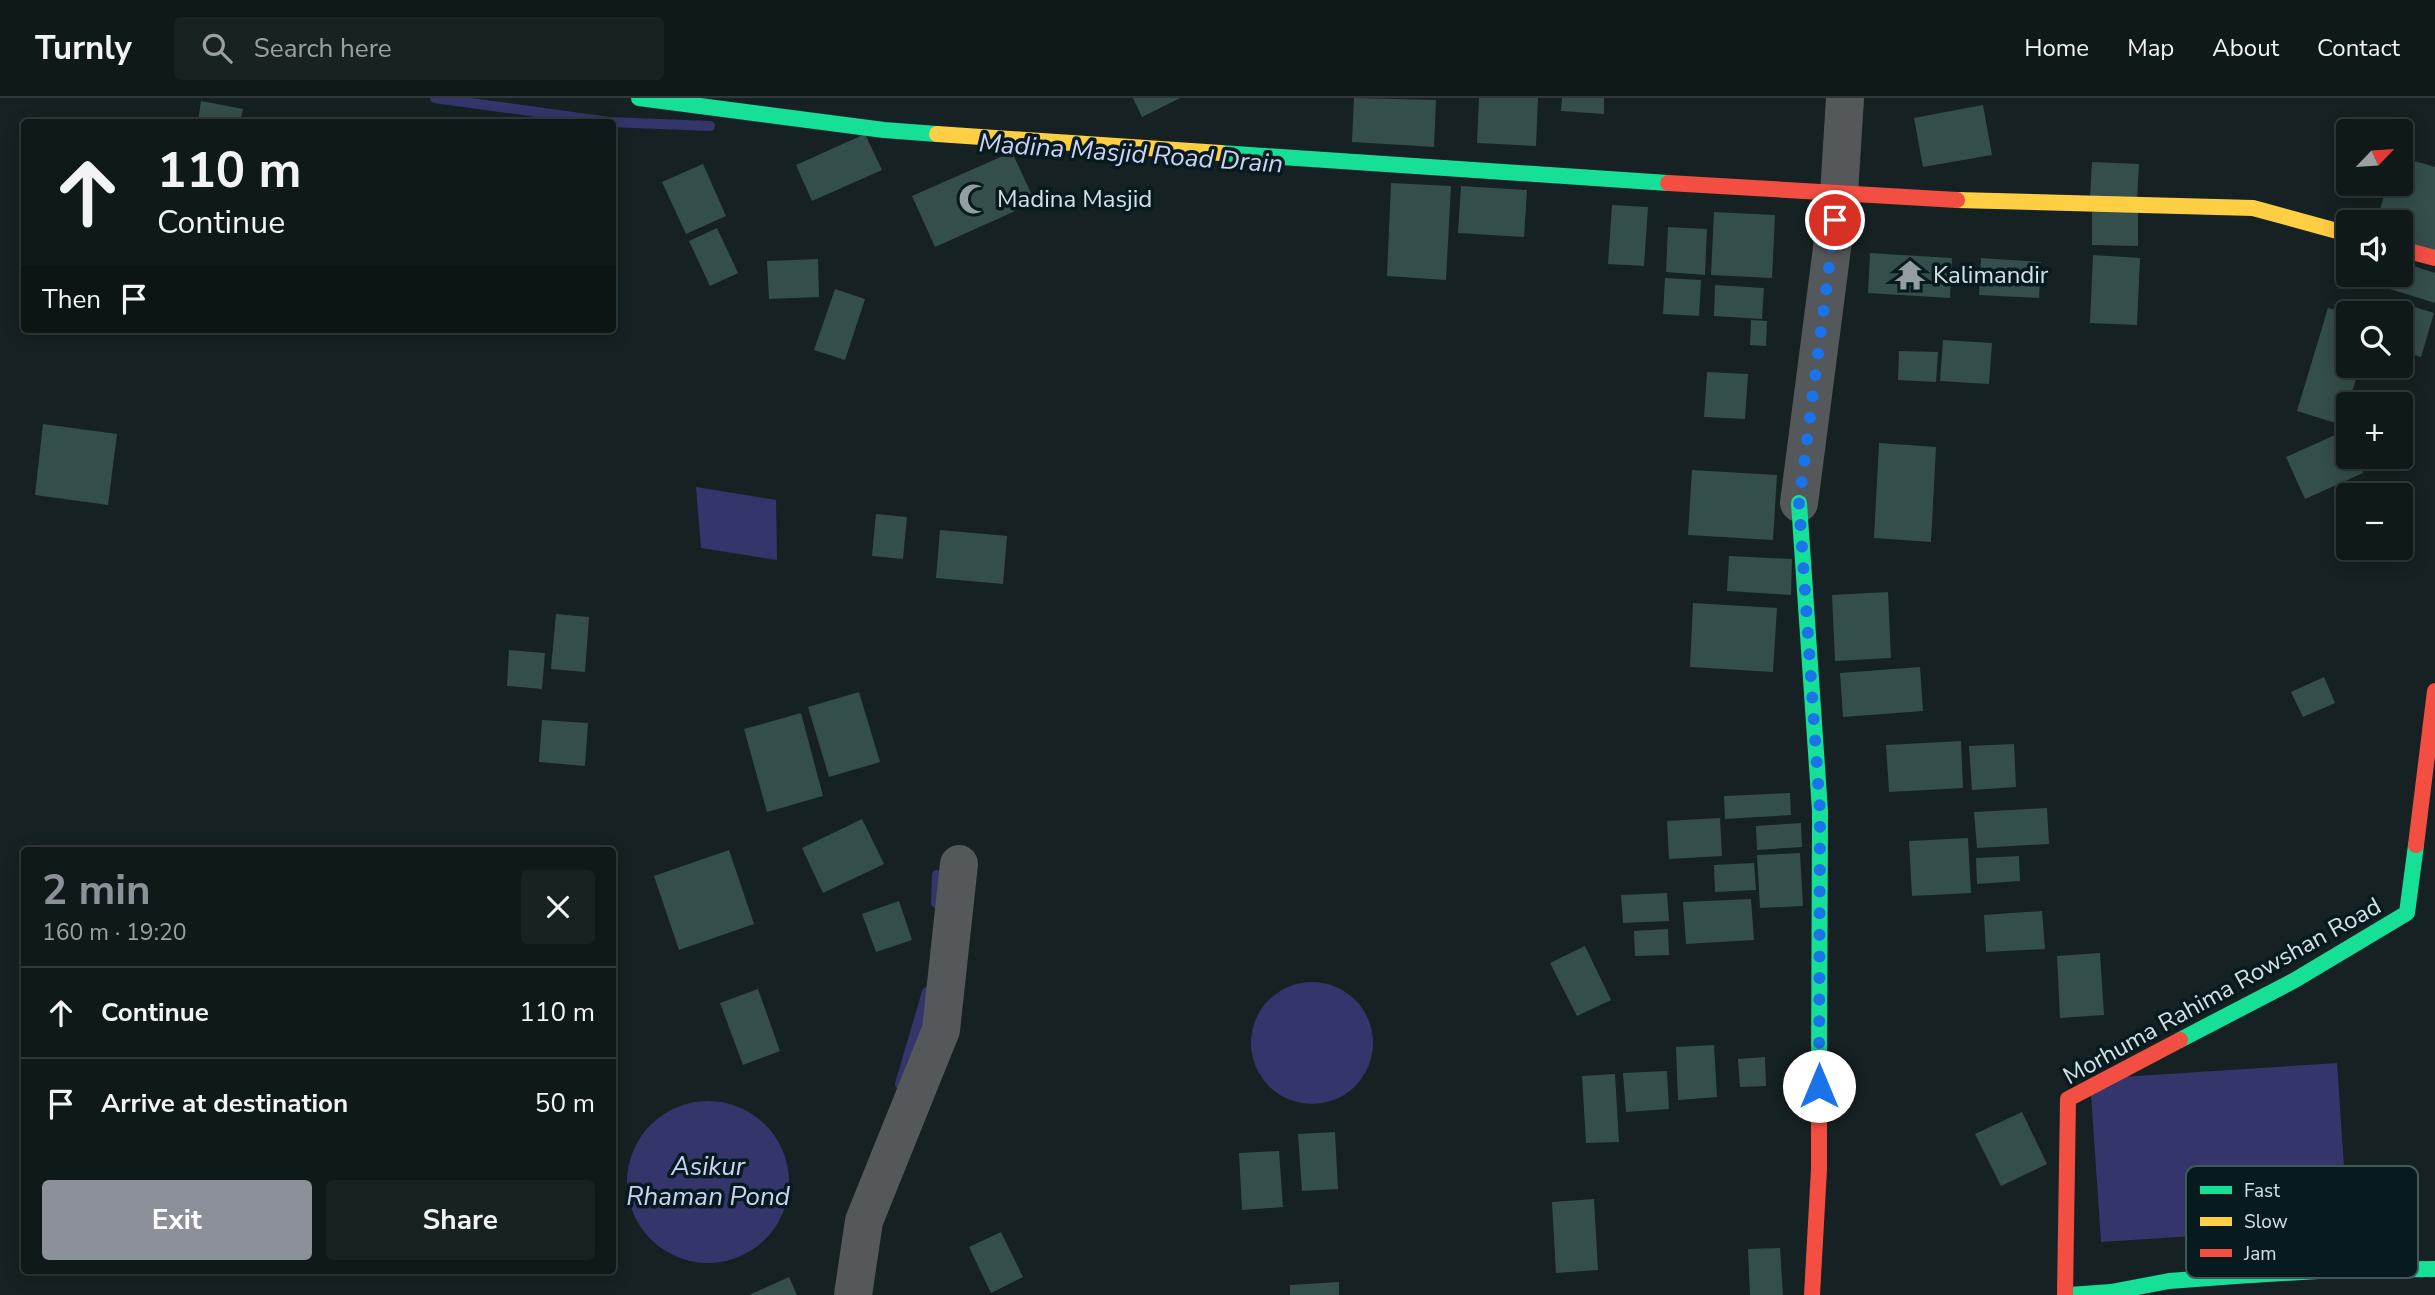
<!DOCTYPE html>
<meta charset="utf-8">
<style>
:root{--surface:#10191a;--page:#192223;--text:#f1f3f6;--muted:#9ca0a2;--line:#303839;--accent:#8c9099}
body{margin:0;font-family:"Nunito Sans",sans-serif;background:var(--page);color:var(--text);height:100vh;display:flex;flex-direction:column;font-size:26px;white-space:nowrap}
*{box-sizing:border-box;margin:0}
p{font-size:23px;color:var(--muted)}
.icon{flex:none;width:38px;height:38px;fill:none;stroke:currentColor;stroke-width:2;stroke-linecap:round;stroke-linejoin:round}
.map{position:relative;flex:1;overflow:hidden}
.sheet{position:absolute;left:21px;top:749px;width:595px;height:427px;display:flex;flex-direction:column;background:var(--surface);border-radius:7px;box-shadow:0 4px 18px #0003,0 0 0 2px var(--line)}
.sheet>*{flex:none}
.top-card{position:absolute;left:21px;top:21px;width:595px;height:214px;border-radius:7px;box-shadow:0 4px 18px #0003,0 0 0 2px var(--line);background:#10191a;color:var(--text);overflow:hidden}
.needle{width:46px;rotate:65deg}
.controls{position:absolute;left:2336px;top:21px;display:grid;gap:14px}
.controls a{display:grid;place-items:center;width:77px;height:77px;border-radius:7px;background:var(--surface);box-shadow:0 4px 18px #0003,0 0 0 2px var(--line);font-size:35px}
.pin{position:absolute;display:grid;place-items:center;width:60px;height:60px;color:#fff;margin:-30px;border:4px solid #fff;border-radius:50%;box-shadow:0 2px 7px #0007}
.me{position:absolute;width:77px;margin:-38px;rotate:0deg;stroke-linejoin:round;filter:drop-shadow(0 0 5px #0008)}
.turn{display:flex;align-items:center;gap:24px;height:147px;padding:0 21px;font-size:32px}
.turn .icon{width:91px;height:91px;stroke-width:2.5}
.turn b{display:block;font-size:49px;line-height:60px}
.then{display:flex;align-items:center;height:66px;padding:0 21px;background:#0003;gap:14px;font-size:26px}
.round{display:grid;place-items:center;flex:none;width:74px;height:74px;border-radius:7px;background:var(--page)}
.head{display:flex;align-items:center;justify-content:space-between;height:119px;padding:0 21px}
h1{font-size:42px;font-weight:700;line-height:52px;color:var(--accent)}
.button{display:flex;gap:14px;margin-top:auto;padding:14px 21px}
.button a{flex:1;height:80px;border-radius:7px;background:var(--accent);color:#fff;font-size:28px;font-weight:700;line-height:80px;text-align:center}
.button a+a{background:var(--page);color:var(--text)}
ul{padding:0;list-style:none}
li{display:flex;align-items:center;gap:21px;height:91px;padding:0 21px;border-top:2px solid var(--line)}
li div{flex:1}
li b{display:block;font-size:26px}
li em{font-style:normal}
header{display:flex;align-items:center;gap:42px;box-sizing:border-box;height:98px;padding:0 35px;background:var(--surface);border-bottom:2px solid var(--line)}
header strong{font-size:33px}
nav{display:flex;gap:38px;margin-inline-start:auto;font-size:24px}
.search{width:490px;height:63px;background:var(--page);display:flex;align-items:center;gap:18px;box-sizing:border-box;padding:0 24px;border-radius:7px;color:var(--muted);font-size:26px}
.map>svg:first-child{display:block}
</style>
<header>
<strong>Turnly</strong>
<div class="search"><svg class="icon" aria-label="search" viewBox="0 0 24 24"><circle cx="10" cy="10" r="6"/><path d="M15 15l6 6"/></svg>Search here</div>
<nav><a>Home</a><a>Map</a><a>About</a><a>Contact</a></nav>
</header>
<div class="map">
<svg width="2435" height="1197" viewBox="0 0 2435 1197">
<rect width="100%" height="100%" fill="#162123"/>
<g fill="#33356b">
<polygon points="696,389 776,402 777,462 701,450"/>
<circle cx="1312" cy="945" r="61"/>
<polygon points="2337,965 2348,1128 2101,1144 2090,981"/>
<circle cx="708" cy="1084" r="81"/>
</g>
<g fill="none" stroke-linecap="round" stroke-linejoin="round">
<g stroke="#33356b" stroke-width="10">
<polyline points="435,0 609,24 710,28"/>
<polyline points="936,805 937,777"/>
<polyline points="900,986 927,894"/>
</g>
</g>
<g fill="#344e4c">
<polygon points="1133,0 1180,0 1142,19"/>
<polygon points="1354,0 1436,2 1434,49 1352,44"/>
<polygon points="1479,0 1538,0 1536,48 1477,45"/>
<polygon points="1562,0 1604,0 1604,16 1561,13"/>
<polygon points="201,3 243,11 240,24 198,24"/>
<polygon points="1983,7 1992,57 1923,69 1914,20"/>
<polygon points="865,36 882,72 812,103 796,67"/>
<polygon points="1012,54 1035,104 935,149 912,98"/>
<polygon points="2401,59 2435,69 2435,155 2401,144 2401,124 2376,124 2388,86 2401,86"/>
<polygon points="2092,64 2139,66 2137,103 2090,100"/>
<polygon points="703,66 726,118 686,136 662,84"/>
<polygon points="1391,85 1451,88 1446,182 1387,178"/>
<polygon points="1461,88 1527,92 1524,139 1458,135"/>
<polygon points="1612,107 1648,109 1644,168 1608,166"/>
<polygon points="2092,113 2138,114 2138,148 2092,147"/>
<polygon points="1714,114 1775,117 1772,180 1711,177"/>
<polygon points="1668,129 1707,131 1705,177 1666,174"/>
<polygon points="717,130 738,175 710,188 689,143"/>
<polygon points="1870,155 1952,160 1950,200 1868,195"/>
<polygon points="2093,157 2140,160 2137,227 2090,225"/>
<polygon points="1981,160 2041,164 2039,200 1979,197"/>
<polygon points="818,161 819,199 769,201 767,163"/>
<polygon points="2401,164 2435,175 2435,205 2377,187 2380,177 2401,177"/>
<polygon points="1665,180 1701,182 1699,218 1663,216"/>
<polygon points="1715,187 1764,190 1762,221 1714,218"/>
<polygon points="835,191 865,201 845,262 814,252"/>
<polygon points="2401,205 2434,215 2421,259 2401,253 2401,215 2398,215"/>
<polygon points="2328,210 2348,216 2348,268 2360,268 2342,327 2297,313"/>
<polygon points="1751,222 1767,223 1766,248 1750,247"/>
<polygon points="1943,242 1992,245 1989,286 1940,283"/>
<polygon points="1899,253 1938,254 1936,284 1898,282"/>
<polygon points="1707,274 1748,276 1745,321 1704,319"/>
<polygon points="43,326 117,336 108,407 35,397"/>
<polygon points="2344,333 2348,342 2348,359 2356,359 2363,375 2305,401 2286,359"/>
<polygon points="1879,345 1936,349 1931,444 1874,440"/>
<polygon points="1692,372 1777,377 1773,442 1688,437"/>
<polygon points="876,416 907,419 903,461 872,458"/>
<polygon points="940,432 1007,438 1003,486 936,480"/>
<polygon points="1729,458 1792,461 1791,497 1727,493"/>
<polygon points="1888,494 1891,560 1835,563 1832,497"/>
<polygon points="1693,505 1777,510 1773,574 1690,569"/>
<polygon points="556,516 589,519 585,574 551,571"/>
<polygon points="509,552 545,555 542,591 507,588"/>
<polygon points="1920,569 1923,613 1843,619 1840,575"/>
<polygon points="2324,579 2335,605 2303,619 2291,594"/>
<polygon points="859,594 880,664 829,679 808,609"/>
<polygon points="801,615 823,698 767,714 744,631"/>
<polygon points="542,622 588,625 585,668 539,664"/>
<polygon points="1961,643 1963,690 1889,694 1886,647"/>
<polygon points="2014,646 2016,689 1972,692 1969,648"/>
<polygon points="1790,695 1791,717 1725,721 1724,698"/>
<polygon points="2047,710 2049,746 1977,750 1974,714"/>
<polygon points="1720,720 1722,758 1669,761 1667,723"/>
<polygon points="862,721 884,766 823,795 802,750"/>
<polygon points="1801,725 1802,749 1757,752 1756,728"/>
<polygon points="1968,740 1971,795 1912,798 1909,743"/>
<polygon points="729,752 754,826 679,852 654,778"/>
<polygon points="1800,755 1803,808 1760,810 1757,757"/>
<polygon points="2019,758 2020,783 1977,786 1976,760"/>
<polygon points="1754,765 1756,792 1715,794 1714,767"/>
<polygon points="1667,795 1669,823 1623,825 1621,797"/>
<polygon points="1751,801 1754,842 1686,846 1683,804"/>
<polygon points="899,803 912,842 876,854 862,816"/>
<polygon points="2042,813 2045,851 1986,854 1984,817"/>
<polygon points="1668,831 1669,857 1635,858 1634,833"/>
<polygon points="1585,848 1611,902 1577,918 1550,865"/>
<polygon points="2100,855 2104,917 2060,920 2057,858"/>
<polygon points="758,891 780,953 743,967 720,905"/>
<polygon points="1714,947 1717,999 1678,1002 1676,949"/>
<polygon points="1765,959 1766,988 1740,989 1738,961"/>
<polygon points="1667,973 1669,1011 1626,1014 1623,975"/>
<polygon points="1615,976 1619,1044 1586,1045 1582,978"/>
<polygon points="2022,1014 2047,1066 2001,1088 1975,1036"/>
<polygon points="1335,1034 1338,1091 1302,1093 1298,1036"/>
<polygon points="1279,1053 1283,1109 1242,1112 1239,1055"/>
<polygon points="1594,1101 1598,1172 1556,1175 1552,1104"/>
<polygon points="1001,1134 1023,1179 991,1195 969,1149"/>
<polygon points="1780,1150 1783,1197 1750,1197 1748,1151"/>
<polygon points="789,1179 797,1197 749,1197"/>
<polygon points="1339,1184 1339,1197 1290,1197 1290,1187"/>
</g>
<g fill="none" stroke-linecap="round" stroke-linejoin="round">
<g stroke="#55585a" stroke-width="38">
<polyline points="1799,405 1839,96 1845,0"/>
<polyline points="853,1197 864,1123 941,932 959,766"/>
</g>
<g stroke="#16e098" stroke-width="16">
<polyline points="639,0 884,32 937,36"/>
<polyline points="1221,55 1668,85"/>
<polyline points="1799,405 1820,713 1819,979"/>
<polyline points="2180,942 2295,882 2407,815 2416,747"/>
<polyline points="2069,1197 2111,1194 2169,1183 2236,1178 2335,1172 2435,1171"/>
</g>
<g stroke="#ffcf43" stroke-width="16">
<polyline points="937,36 1221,55"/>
<polyline points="1957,102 2253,110 2348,136"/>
</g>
<g stroke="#f24e42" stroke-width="16">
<polyline points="1668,85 1957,102"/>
<polyline points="2401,151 2435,160"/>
<polyline points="2416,747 2435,593"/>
<polyline points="1812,1197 1819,1071 1819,979"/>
<polyline points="2065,1197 2068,1001 2180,942"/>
</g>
</g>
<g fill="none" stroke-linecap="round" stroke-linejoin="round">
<polyline stroke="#1a73e8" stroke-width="12" stroke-dasharray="0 21.6" points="1819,988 1820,713 1799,405 1835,122"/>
</g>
<defs>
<g id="mosque-bare" transform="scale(2.415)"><path d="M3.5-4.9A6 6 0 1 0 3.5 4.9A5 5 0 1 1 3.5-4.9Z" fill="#929ea0" stroke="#071b1f" stroke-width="2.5" paint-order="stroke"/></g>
<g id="temple-bare" transform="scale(2.415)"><path d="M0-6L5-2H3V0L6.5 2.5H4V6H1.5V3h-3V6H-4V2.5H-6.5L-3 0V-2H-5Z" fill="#929ea0" stroke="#071b1f" stroke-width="2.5" paint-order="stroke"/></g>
</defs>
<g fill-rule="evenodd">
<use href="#mosque-bare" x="974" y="101"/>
<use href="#temple-bare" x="1910" y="177"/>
</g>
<g text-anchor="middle" stroke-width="7" stroke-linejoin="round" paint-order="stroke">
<g font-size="24" fill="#d5e1e4" stroke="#071b1f" text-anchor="start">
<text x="997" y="109">Madina Masjid</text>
<text x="1933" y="185">Kalimandir</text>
</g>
<g font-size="24" fill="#d5e1e4" stroke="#071b1f">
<text transform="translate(2222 893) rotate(-29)" y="8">Morhuma Rahima Rowshan Road</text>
</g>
<g font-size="26" font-style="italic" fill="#ced2f7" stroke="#071b1f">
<text transform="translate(1131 55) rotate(4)" y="9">Madina Masjid Road Drain</text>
<text x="708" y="1077">Asikur<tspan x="708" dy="30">Rhaman Pond</tspan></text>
</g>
</g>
<rect x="2186" y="1068" width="232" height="112" rx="10" fill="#071b1f" stroke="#45565a" stroke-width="2"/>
<rect x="2200" y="1088" width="32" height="8" fill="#16e098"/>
<rect x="2200" y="1119" width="32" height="9" fill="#ffcf43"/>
<rect x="2200" y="1151" width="32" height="8" fill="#f24e42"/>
<g font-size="19" fill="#d5e1e4">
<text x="2244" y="1099">Fast</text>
<text x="2244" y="1130">Slow</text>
<text x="2244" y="1162">Jam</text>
</g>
</svg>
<div class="controls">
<a><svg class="needle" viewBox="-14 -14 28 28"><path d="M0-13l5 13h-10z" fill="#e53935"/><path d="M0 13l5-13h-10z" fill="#9ca0a2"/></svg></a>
<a><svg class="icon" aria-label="sound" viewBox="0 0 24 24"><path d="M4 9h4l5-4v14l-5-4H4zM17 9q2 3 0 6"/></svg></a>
<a><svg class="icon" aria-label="search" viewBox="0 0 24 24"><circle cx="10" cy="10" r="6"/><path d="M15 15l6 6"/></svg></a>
<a>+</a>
<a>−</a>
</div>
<div class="pin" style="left:1835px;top:122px;background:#d93025"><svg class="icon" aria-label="arrive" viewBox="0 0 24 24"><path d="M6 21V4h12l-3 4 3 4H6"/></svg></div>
<svg class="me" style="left:1819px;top:988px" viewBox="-20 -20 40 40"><circle r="19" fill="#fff"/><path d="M0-13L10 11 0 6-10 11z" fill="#1a73e8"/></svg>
<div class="top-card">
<div class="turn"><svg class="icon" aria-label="ahead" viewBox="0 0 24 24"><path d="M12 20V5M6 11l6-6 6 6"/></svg><div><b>110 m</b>Continue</div></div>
<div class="then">Then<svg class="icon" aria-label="arrive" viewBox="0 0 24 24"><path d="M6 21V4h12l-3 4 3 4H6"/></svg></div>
</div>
<section class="sheet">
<div class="head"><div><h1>2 min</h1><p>160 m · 19:20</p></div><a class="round"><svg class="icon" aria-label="close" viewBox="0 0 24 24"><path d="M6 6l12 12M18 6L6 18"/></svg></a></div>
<ul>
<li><svg class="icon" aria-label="ahead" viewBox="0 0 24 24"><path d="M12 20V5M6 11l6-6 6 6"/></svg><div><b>Continue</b></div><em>110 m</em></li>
<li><svg class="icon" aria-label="arrive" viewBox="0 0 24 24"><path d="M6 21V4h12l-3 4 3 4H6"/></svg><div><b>Arrive at destination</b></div><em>50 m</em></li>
</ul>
<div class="button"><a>Exit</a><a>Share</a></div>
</section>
</div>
